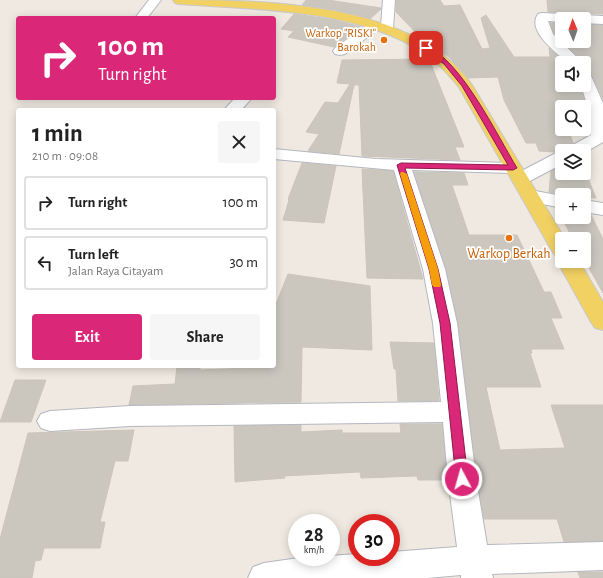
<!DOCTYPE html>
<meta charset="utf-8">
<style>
:root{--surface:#fff;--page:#f6f6f6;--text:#222;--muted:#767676;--line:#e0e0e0;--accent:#db2777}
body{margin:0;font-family:"Alegreya Sans",sans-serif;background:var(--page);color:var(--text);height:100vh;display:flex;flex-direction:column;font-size:15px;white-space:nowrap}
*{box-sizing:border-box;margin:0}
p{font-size:13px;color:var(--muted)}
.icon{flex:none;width:22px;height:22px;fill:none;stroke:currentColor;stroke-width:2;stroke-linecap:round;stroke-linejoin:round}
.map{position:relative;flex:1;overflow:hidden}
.sheet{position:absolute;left:16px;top:108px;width:260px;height:260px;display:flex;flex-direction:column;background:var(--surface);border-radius:4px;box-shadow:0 2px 10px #0003}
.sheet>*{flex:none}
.banner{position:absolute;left:16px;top:16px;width:260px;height:84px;border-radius:4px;box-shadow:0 2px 10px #0003;background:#db2777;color:#fff;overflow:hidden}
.needle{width:26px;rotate:358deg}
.fabs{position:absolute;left:555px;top:12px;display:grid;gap:8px}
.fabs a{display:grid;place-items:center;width:36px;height:36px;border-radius:4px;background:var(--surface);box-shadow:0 2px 10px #0003;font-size:20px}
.speed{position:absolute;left:288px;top:514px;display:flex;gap:8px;font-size:20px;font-weight:700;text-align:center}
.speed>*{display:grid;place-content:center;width:52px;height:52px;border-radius:50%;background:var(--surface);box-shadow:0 2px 10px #0003;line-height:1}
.speed small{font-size:10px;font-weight:400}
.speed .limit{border:6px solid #d22;background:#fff;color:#111}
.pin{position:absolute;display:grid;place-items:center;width:34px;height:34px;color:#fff;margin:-17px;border-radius:8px;box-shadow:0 2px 6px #0006}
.me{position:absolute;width:44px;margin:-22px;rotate:354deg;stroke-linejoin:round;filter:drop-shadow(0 0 3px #0008)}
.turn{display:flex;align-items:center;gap:14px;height:84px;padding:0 16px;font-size:18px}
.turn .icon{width:52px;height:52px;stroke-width:2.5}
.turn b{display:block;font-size:28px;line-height:34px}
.round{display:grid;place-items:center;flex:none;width:42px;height:42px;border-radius:4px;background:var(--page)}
.summary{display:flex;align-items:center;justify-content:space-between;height:68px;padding:0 16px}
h1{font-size:24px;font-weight:700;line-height:30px}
.action{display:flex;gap:8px;margin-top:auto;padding:8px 16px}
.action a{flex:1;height:46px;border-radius:4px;background:var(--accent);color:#fff;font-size:16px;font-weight:700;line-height:46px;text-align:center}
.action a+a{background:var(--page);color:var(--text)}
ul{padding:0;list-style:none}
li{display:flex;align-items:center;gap:12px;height:54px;margin:0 8px 6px;padding:0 8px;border:2px solid var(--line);border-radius:4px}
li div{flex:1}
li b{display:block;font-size:15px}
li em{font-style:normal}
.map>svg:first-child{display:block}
</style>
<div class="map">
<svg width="603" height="578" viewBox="0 0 603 578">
<rect width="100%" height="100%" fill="#efe9e1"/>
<g fill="#cbc7bf" stroke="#cbc5ba">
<polygon points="306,0 328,0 381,8 381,9 370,19 335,10 302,5"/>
<polygon points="396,0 440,0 444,6 460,5 482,49 490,48 481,18 486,15 514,57 550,57 549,48 566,63 562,63 562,85 580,85 586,107 585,107 589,128 584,128 584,107 562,107 562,129 568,129 573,143 568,146 565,151 554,152 539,151 536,143 526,143 504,100 498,77 467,78 448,56 426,43 396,12"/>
<polygon points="547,0 603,0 603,14 548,12"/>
<polygon points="294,14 335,20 361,27 334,47 288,37 294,31 281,29"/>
<polygon points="550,23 562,23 562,41 554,33"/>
<polygon points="584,24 603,25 603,99 592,75 589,72 584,71 584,62 562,41 584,41"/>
<polygon points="429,59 464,147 455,147 460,160 362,156 359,85 354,85 339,154 308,151 319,134 306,132 325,102 338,103 350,84 337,83 342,60"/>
<polygon points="302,163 336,166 324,223 283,220 289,200 288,199"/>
<polygon points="562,166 562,173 584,173 584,168 596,198 584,197 584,195 563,195 549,192 551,171"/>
<polygon points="362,169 393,171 423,279 367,278"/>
<polygon points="414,172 464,173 468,185 452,185 469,235 517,235 544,292 551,292 562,318 551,318 564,349 531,349 532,353 530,353 541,387 486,387 500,450 565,448 551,405 603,405 603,541 564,542 557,519 484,519 477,479 458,323 446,269"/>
<polygon points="557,209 562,209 562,217 584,217 584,214 591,215 603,239 603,293 584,259 584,239 573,239"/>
<polygon points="288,274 370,286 372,350 302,347 301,402 129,405 133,386 175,384 177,366 200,366 200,370 274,367 274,309"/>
<polygon points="390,342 434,343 439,401 398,401 396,369 394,369"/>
<polygon points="15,380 46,380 31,422 0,422"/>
<polygon points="400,424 442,424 447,480 418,480 417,476 361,478 360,472 284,476 285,478 235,482 234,426 301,425 301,432 342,430 342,433 401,433"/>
<polygon points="134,430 128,461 115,461 100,522 105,522 100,548 44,548 41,560 35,561 32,578 0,578 0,539 28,433"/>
<polygon points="578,572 603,572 603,578 580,578"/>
</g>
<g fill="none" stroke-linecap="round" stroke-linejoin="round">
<g stroke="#b4b7c1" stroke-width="2">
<g id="minor">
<polygon points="149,0 161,0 147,18 135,18"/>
<polygon points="383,0 395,0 393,29 392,32 382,32 381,27 345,54 340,55 335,54 333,51 335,48 370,23 375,22 381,25"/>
<path d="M 542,13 L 603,16 L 603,24 L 584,23 L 584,19 L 562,19 L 562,22 L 548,21 L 553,34 L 583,63 L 568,63 C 557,53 526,31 538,14 Z"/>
<polygon points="584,72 589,73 591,76 603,103 603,142 584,153 584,151 566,151 569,147 591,135 590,114 581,85 584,85"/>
<polygon points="235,98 252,98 241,110 224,110"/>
<polygon points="274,149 376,159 513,163 519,164 522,168 519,172 513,173 412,170 445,269 457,323 476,479 487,545 603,542 603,570 492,574 493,578 461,578 461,575 427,578 248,578 253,567 264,563 299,558 357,554 357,557 391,557 391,552 457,547 448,479 443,422 130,426 50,431 41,428 37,421 41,414 50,411 130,406 441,402 433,323 423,269 394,170 274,159"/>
<polygon points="562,152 562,164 526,183 520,184 514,183 511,179 514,175 556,153"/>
<polygon points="530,190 562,196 562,208 523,200 521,196 523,192"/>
<polygon points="584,200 603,203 603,215 584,212"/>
</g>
</g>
<g stroke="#c9c9c9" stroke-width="2">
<path id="primary" d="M 173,0 C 264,0 415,2 472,85 L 565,239 L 562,239 L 562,261 L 579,261 L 603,302 L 603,330 L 595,328 L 591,322 L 557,261 L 560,257 L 555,255 L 552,251 L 459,87 C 448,74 436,60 421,51 C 352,8 258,10 179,4 L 175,3 Z"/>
</g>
<use href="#minor" fill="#fff" fill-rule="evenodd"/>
<use href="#primary" fill="#f2d163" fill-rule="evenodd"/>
</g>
<path fill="#db2777" stroke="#8e194d" d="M 426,46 C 461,60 497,135 517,168 L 513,170 L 405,168 L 438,269 L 450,323 L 468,479 L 466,483 L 462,484 L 458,483 L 456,479 L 440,323 L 429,269 L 397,165 L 401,163 L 508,165 L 462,86 L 444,64 L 424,49 L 423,48 Z"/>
<polygon fill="#f59e0b" points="401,172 403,172 407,174 438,269 441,285 440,287 434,287 432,285 429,269 400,174"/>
<g fill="#e8710a" stroke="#fff" stroke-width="1.5">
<circle cx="384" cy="40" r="4"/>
<circle cx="509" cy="238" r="4"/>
</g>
<g text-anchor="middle" stroke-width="3.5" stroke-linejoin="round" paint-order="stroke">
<g font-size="12" fill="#c56008" stroke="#fff" text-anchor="end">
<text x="376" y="37">Warkop "RISKI"<tspan x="376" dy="14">Barokah</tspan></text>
</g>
<g font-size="14" fill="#c56008" stroke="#fff">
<text x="509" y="258">Warkop Berkah</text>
</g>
</g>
</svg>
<div class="fabs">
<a><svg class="needle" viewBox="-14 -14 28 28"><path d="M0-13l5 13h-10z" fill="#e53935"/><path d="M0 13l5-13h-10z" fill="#767676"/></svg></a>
<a><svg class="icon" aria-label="sound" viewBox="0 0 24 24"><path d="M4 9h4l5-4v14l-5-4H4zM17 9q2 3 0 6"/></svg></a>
<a><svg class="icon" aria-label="search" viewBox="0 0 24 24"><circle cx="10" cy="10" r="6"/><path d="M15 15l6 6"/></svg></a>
<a><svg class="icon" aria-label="layers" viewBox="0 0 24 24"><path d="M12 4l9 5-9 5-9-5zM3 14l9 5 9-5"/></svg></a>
<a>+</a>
<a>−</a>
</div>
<div class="speed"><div>28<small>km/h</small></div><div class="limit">30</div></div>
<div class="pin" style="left:426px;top:48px;background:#d93025"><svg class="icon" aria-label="arrive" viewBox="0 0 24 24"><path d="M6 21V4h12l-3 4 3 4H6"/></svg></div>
<svg class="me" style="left:462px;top:479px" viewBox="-20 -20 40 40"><circle r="17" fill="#db2777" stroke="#fff" stroke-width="3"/><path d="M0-11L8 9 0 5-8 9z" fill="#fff"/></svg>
<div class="banner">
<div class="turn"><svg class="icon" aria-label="right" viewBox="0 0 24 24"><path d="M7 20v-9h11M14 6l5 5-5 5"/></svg><div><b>100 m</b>Turn right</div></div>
</div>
<section class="sheet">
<div class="summary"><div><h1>1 min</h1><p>210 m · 09:08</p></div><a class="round"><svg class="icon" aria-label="close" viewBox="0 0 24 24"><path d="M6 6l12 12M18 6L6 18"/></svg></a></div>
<ul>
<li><svg class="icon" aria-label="right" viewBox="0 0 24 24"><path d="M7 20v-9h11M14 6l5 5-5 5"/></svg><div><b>Turn right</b></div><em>100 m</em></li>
<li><svg class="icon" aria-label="left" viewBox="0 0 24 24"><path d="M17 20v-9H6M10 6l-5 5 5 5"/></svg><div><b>Turn left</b><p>Jalan Raya Citayam</p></div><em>30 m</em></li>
</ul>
<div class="action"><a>Exit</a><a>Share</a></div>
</section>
</div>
